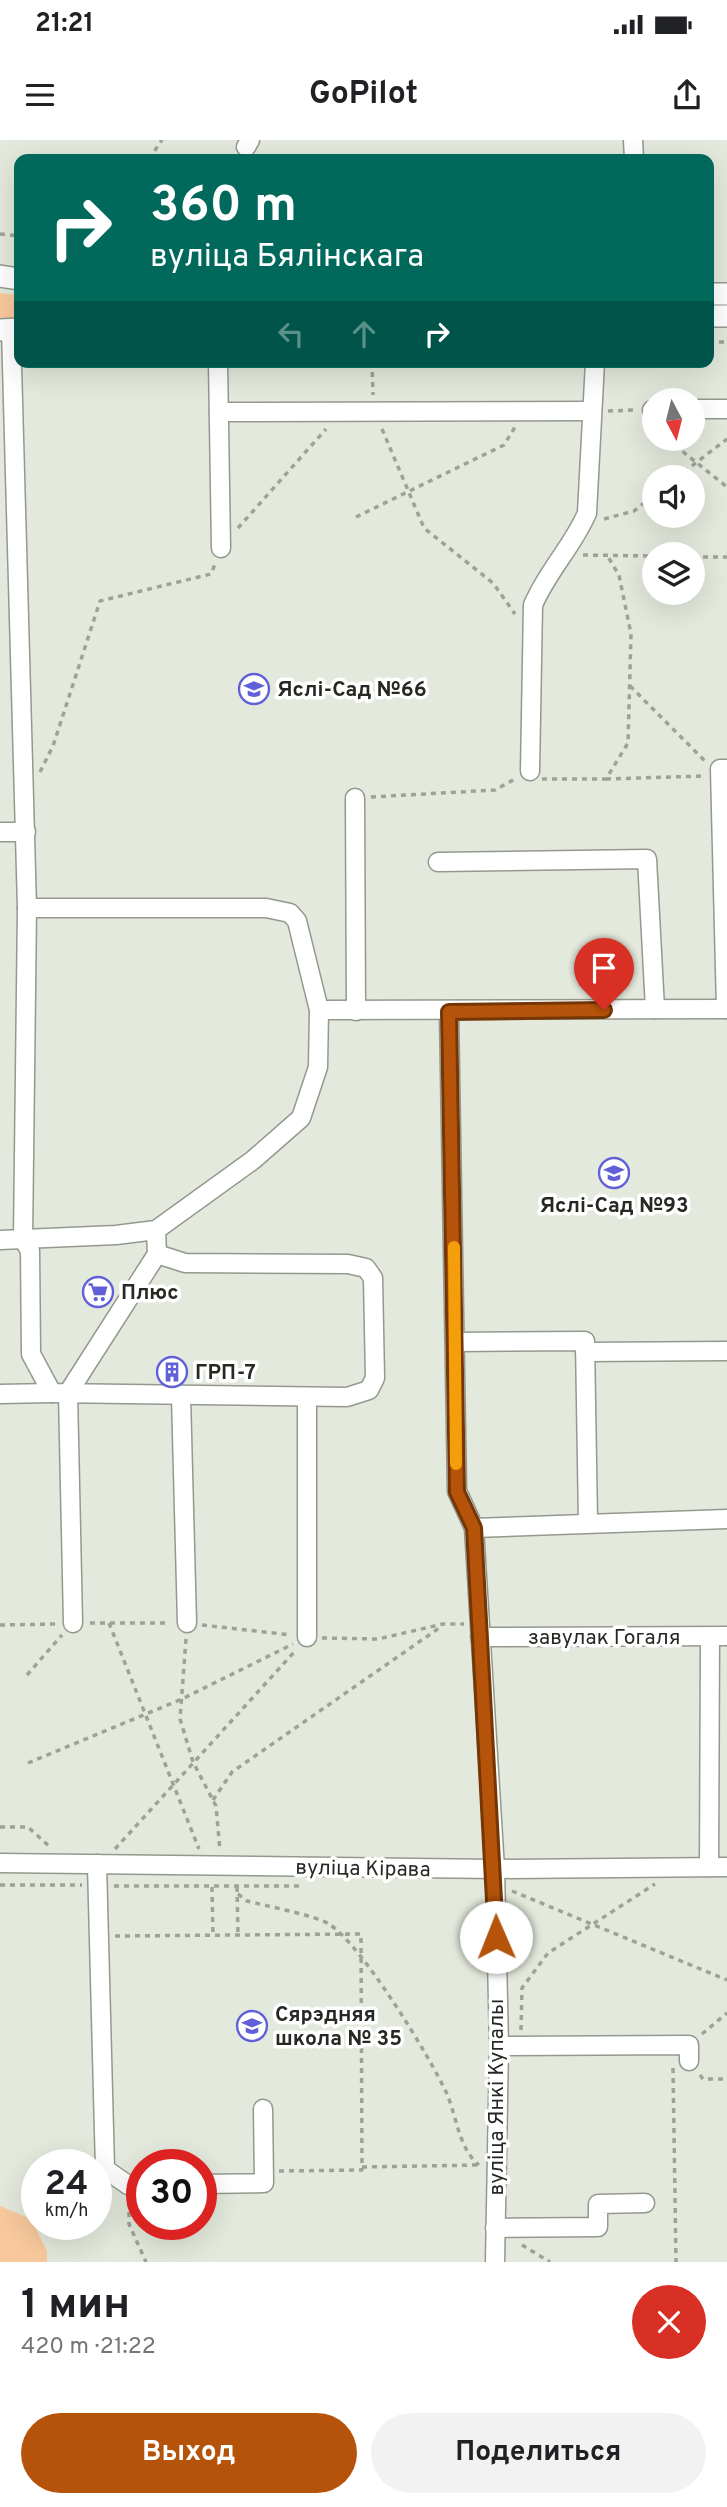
<!DOCTYPE html>
<html lang="ru">
<meta charset="utf-8">
<style>
:root{--surface:#fff;--page:#f2f2f2;--text:#202124;--muted:#757577;--accent:#b45309}
body{margin:0;font-family:Overpass,sans-serif;background:var(--page);color:var(--text);height:100vh;display:flex;flex-direction:column;font-size:26px;white-space:nowrap}
*{box-sizing:border-box;margin:0}
p{font-size:23px;color:var(--muted)}
.icon{flex:none;width:38px;height:38px;fill:none;stroke:currentColor;stroke-width:2;stroke-linecap:round;stroke-linejoin:round}
.map{position:relative;height:2122px;overflow:hidden}
.side{display:flex;flex-direction:column;background:var(--surface);flex:1}
.side>*{flex:none}
.hud{position:absolute;left:14px;top:14px;width:700px;height:214px;border-radius:14px;box-shadow:0 7px 28px #0002;background:#00695c;color:#fff;overflow:hidden}
.needle{width:46px;rotate:173deg}
.controls{position:absolute;left:642px;top:248px;display:grid;gap:14px}
.controls a{display:grid;place-items:center;width:63px;height:63px;border-radius:50%;background:var(--surface);box-shadow:0 7px 28px #0002;font-size:35px}
.speed{position:absolute;left:21px;top:2009px;display:flex;gap:14px;font-size:35px;font-weight:700;text-align:center}
.speed>*{display:grid;place-content:center;width:91px;height:91px;border-radius:50%;background:var(--surface);box-shadow:0 7px 28px #0002;line-height:1}
.speed small{font-size:18px;font-weight:400}
.speed .limit{border:10px solid #d22;background:#fff;color:#111}
.pin{position:absolute;display:grid;place-items:center;width:60px;height:60px;color:#fff;margin:-72px -30px;border-radius:50% 50% 50% 0;rotate:-45deg;box-shadow:0 0 7px #0007}
.pin .icon{rotate:45deg}
.me{position:absolute;width:77px;margin:-38px;rotate:359deg;stroke-linejoin:round;filter:drop-shadow(0 0 5px #0008)}
.turn{display:flex;align-items:center;gap:24px;height:147px;padding:0 21px;font-size:32px}
.turn .icon{width:91px;height:91px;stroke-width:2.5}
.turn b{display:block;font-size:49px;line-height:60px}
.lanes{display:flex;align-items:center;height:66px;padding:0 21px;background:#0003;justify-content:center;gap:35px;direction:ltr}
.lanes .off{opacity:.35}
.round{display:grid;place-items:center;flex:none;width:74px;height:74px;border-radius:37px;background:var(--page)}
.summary{display:flex;align-items:center;justify-content:space-between;height:119px;padding:0 21px}
h1{font-size:42px;font-weight:700;line-height:52px}
.cta{display:flex;gap:14px;margin-top:auto;padding:14px 21px}
.cta a{flex:1;height:80px;border-radius:42px;background:var(--accent);color:#fff;font-size:28px;font-weight:700;line-height:80px;text-align:center}
.cta a+a{background:var(--page);color:var(--text)}
.status{display:flex;justify-content:space-between;align-items:center;height:49px;padding:0 35px;background:var(--surface);direction:ltr}
.status svg{height:19px;fill:currentColor}
header{display:flex;justify-content:space-between;align-items:center;height:91px;padding:0 21px;background:var(--surface);font-size:32px;font-weight:700}
.map>svg:first-child{display:block}
</style>
<div class="status"><b>21:21</b><svg viewBox="0 0 49 12"><path d="M0 12V9h3v3zM5 12V6h3v6zM10 12V3h3v9zM15 12V0h3v12zM26 1h20v11H26zM47 4h2v5h-2z"/></svg></div>
<header><svg class="icon" aria-label="menu" viewBox="0 0 24 24"><path d="M4 6h16M4 12h16M4 18h16"/></svg>GoPilot<svg class="icon" aria-label="share" viewBox="0 0 24 24"><path d="M12 15V3M7 8l5-5 5 5M5 13v7h14v-7"/></svg></header>
<div class="map">
<svg width="727" height="2122" viewBox="0 0 727 2122">
<rect width="100%" height="100%" fill="#e3e9dc"/>
<g fill="#f9c99d">
<polygon points="0,153 19,155 19,178 0,179"/>
<polygon points="0,2066 31,2079 47,2111 47,2122 0,2122"/>
</g>
<g fill="none" stroke-linecap="round" stroke-linejoin="round">
<g stroke="#94998e" stroke-width="21">
<g id="minor">
<polyline points="633,0 634,19"/>
<polyline points="246,7 250,0"/>
<polyline points="11,189 27,768 23,1099 30,1111 31,1214 52,1253 347,1257 369,1250 375,1238 373,1138 366,1128 348,1124 185,1123 157,1114 156,1090"/>
<polyline points="218,222 221,408"/>
<polyline points="693,269 727,269"/>
<polyline points="652,270 654,270"/>
<polyline points="219,272 592,271"/>
<path d="M 530,631 L 533,465 C 548,430 573,406 587,373 L 595,222"/>
<polyline points="355,658 356,871"/>
<polyline points="0,692 26,692"/>
<polyline points="438,722 647,719 655,869"/>
<polyline points="726,869 720,629 727,629"/>
<polyline points="319,870 727,869"/>
<polyline points="449,872 457,1351 474,1388 495,1729 499,1906 495,2122"/>
<polyline points="0,1100 116,1095 156,1090 253,1020 301,978 318,927 319,870 297,781 290,773 266,768 27,768"/>
<polyline points="455,1202 585,1201 588,1383"/>
<polyline points="585,1212 727,1211"/>
<polyline points="0,1254 52,1253"/>
<polyline points="181,1256 187,1483"/>
<polyline points="474,1388 727,1379"/>
<polyline points="73,1483 68,1253 157,1114"/>
<polyline points="307,1497 307,1257"/>
<polyline points="480,1497 727,1496"/>
<polyline points="0,1723 495,1729 727,1727"/>
<polyline points="97,1724 105,2029 128,2045 142,2045"/>
<polyline points="709,1727 710,1497"/>
<polyline points="499,1906 689,1905 689,1921"/>
<polyline points="201,2044 264,2043 263,1969"/>
<polyline points="495,2088 598,2087 598,2064 645,2063"/>
</g>
</g>
<g stroke="#94998e" stroke-width="24">
<g id="major">
<polyline points="0,136 19,139"/>
<polyline points="709,154 727,154"/>
<polyline points="709,176 727,176"/>
<polyline points="0,190 19,189"/>
</g>
</g>
<g stroke="#9ea298" stroke-width="3.5" stroke-dasharray="5 5" stroke-linecap="butt">
<polyline points="149,19 162,0"/>
<polyline points="0,94 19,96"/>
<polyline points="709,202 727,202"/>
<polyline points="372,222 373,255"/>
<polyline points="608,271 636,270"/>
<polyline points="382,289 424,388 493,443 515,474"/>
<polyline points="667,299 727,347"/>
<polyline points="676,338 727,299"/>
<polyline points="356,377 504,305 515,287"/>
<polyline points="604,379 634,371 654,355"/>
<polyline points="238,388 326,289"/>
<polyline points="583,415 654,416"/>
<polyline points="693,417 727,417"/>
<polyline points="630,546 706,622"/>
<polyline points="40,632 53,606 100,461 211,434 215,424"/>
<polyline points="542,639 606,639 628,603 631,494 619,435 607,415"/>
<polyline points="606,639 704,636"/>
<polyline points="371,657 495,650 515,639"/>
<polyline points="90,1483 169,1483"/>
<polyline points="109,1483 199,1709"/>
<polyline points="0,1485 57,1484"/>
<polyline points="202,1485 291,1495"/>
<polyline points="322,1498 378,1499 443,1484 464,1484"/>
<polyline points="186,1499 180,1579 193,1622 216,1666 220,1711"/>
<polyline points="27,1535 62,1495"/>
<polyline points="28,1623 182,1559 293,1504"/>
<polyline points="213,1660 232,1632 442,1486"/>
<polyline points="0,1687 28,1687 50,1707"/>
<polyline points="115,1709 296,1510"/>
<polyline points="0,1745 82,1745"/>
<polyline points="114,1746 302,1746"/>
<polyline points="212,1747 213,1795"/>
<polyline points="237,1747 238,1795"/>
<polyline points="512,1751 727,1840"/>
<path d="M 238,1754 L 247,1761 C 266,1766 314,1775 329,1784 C 362,1805 430,1917 447,1954 C 457,1978 459,2009 479,2025"/>
<polyline points="115,1796 361,1794 362,2030 278,2031"/>
<polyline points="521,1890 522,1848 548,1813 655,1744"/>
<polyline points="702,1894 727,1873"/>
<polyline points="673,1928 676,2122"/>
<polyline points="700,1935 703,1939 727,1939"/>
<polyline points="362,2027 479,2025"/>
<polyline points="129,2062 129,2084 146,2122"/>
<polyline points="522,2105 550,2122"/>
</g>
<use href="#minor" stroke="#fff" stroke-width="18"/>
<use href="#major" stroke="#fff" stroke-width="21"/>
</g>
<g fill="none" stroke-linecap="round" stroke-linejoin="round">
<g stroke="#753606" stroke-width="18">
<polyline id="route" points="496,1797 474,1388 457,1352 449,872 604,870"/>
</g>
<use href="#route" stroke="#b45309" stroke-width="12"/>
<polyline stroke="#f59e0b" stroke-width="12" points="454,1107 456,1324"/>
</g>
<defs>
<g id="school-ring" transform="scale(1.575)"><circle r="9.5" fill="#fff" stroke="#6160d8" stroke-width="1.5"/><path d="M0-5L7-2L0 1L-7-2ZM-4 1L0 2.5L4 1V4Q0 6-4 4Z" fill="#6160d8"/></g>
<g id="supermarket-ring" transform="scale(1.575)"><circle r="9.5" fill="#fff" stroke="#6160d8" stroke-width="1.5"/><path d="M-6-5.5h2.5l.6 2H6L4.5 2H-2.5L-4.4-4H-6ZM-1.5 3.2a1.3 1.3 0 1 0 .1 0ZM3 3.2a1.3 1.3 0 1 0 .1 0Z" fill="#6160d8"/></g>
<g id="building-ring" transform="scale(1.575)"><circle r="9.5" fill="#fff" stroke="#6160d8" stroke-width="1.5"/><path d="M-4-6H4V6H1V3H-1V6H-4ZM-2.5-4.3h1.7v1.8h-1.7ZM.8-4.3h1.7v1.8H.8ZM-2.5-1h1.7V.8h-1.7ZM.8-1h1.7V.8H.8Z" fill="#6160d8"/></g>
</defs>
<g fill-rule="evenodd">
<use href="#school-ring" x="254" y="549"/>
<use href="#school-ring" x="614" y="1033"/>
<use href="#supermarket-ring" x="98" y="1152"/>
<use href="#building-ring" x="172" y="1232"/>
<use href="#school-ring" x="252" y="1886"/>
</g>
<g text-anchor="middle" stroke-width="7" stroke-linejoin="round" paint-order="stroke">
<g font-size="21" font-weight="bold" fill="#262823" stroke="#fff" text-anchor="start">
<text x="277" y="556">Яслі-Сад №66</text>
<text x="614" y="1072" text-anchor="middle">Яслі-Сад №93</text>
<text x="121" y="1159">Плюс</text>
<text x="195" y="1239">ГРП-7</text>
<text x="275" y="1881">Сярэдняя<tspan x="275" dy="24">школа № 35</tspan></text>
</g>
<g font-size="21" fill="#262823" stroke="#fff">
<text x="604" y="1504">завулак Гогаля</text>
<text transform="translate(363 1728) rotate(1)" y="7">вуліца Кірава</text>
<text transform="translate(496 1957) rotate(-90)" y="7">вуліца Янкі Купалы</text>
</g>
</g>
</svg>
<div class="controls">
<a><svg class="needle" viewBox="-14 -14 28 28"><path d="M0-13l5 13h-10z" fill="#e53935"/><path d="M0 13l5-13h-10z" fill="#757577"/></svg></a>
<a><svg class="icon" aria-label="sound" viewBox="0 0 24 24"><path d="M4 9h4l5-4v14l-5-4H4zM17 9q2 3 0 6"/></svg></a>
<a><svg class="icon" aria-label="layers" viewBox="0 0 24 24"><path d="M12 4l9 5-9 5-9-5zM3 14l9 5 9-5"/></svg></a>
</div>
<div class="speed"><div>24<small>km/h</small></div><div class="limit">30</div></div>
<div class="pin" style="left:604px;top:870px;background:#d93025"><svg class="icon" aria-label="arrive" viewBox="0 0 24 24"><path d="M6 21V4h12l-3 4 3 4H6"/></svg></div>
<svg class="me" style="left:496px;top:1797px" viewBox="-20 -20 40 40"><circle r="19" fill="#fff"/><path d="M0-13L10 11 0 6-10 11z" fill="#b45309"/></svg>
<div class="hud">
<div class="turn"><svg class="icon" aria-label="right" viewBox="0 0 24 24"><path d="M7 20v-9h11M14 6l5 5-5 5"/></svg><div><b>360 m</b>вуліца Бялінскага</div></div>
<div class="lanes"><svg class="icon off" aria-label="left" viewBox="0 0 24 24"><path d="M17 20v-9H6M10 6l-5 5 5 5"/></svg><svg class="icon off" aria-label="ahead" viewBox="0 0 24 24"><path d="M12 20V5M6 11l6-6 6 6"/></svg><svg class="icon" aria-label="right" viewBox="0 0 24 24"><path d="M7 20v-9h11M14 6l5 5-5 5"/></svg></div>
</div>
</div>
<section class="side">
<div class="summary"><div><h1>1 мин</h1><p>420 m · 21:22</p></div><a class="round" style="background:#d93025;color:#fff"><svg class="icon" aria-label="close" viewBox="0 0 24 24"><path d="M6 6l12 12M18 6L6 18"/></svg></a></div>
<div class="cta"><a>Выход</a><a>Поделиться</a></div>
</section>
